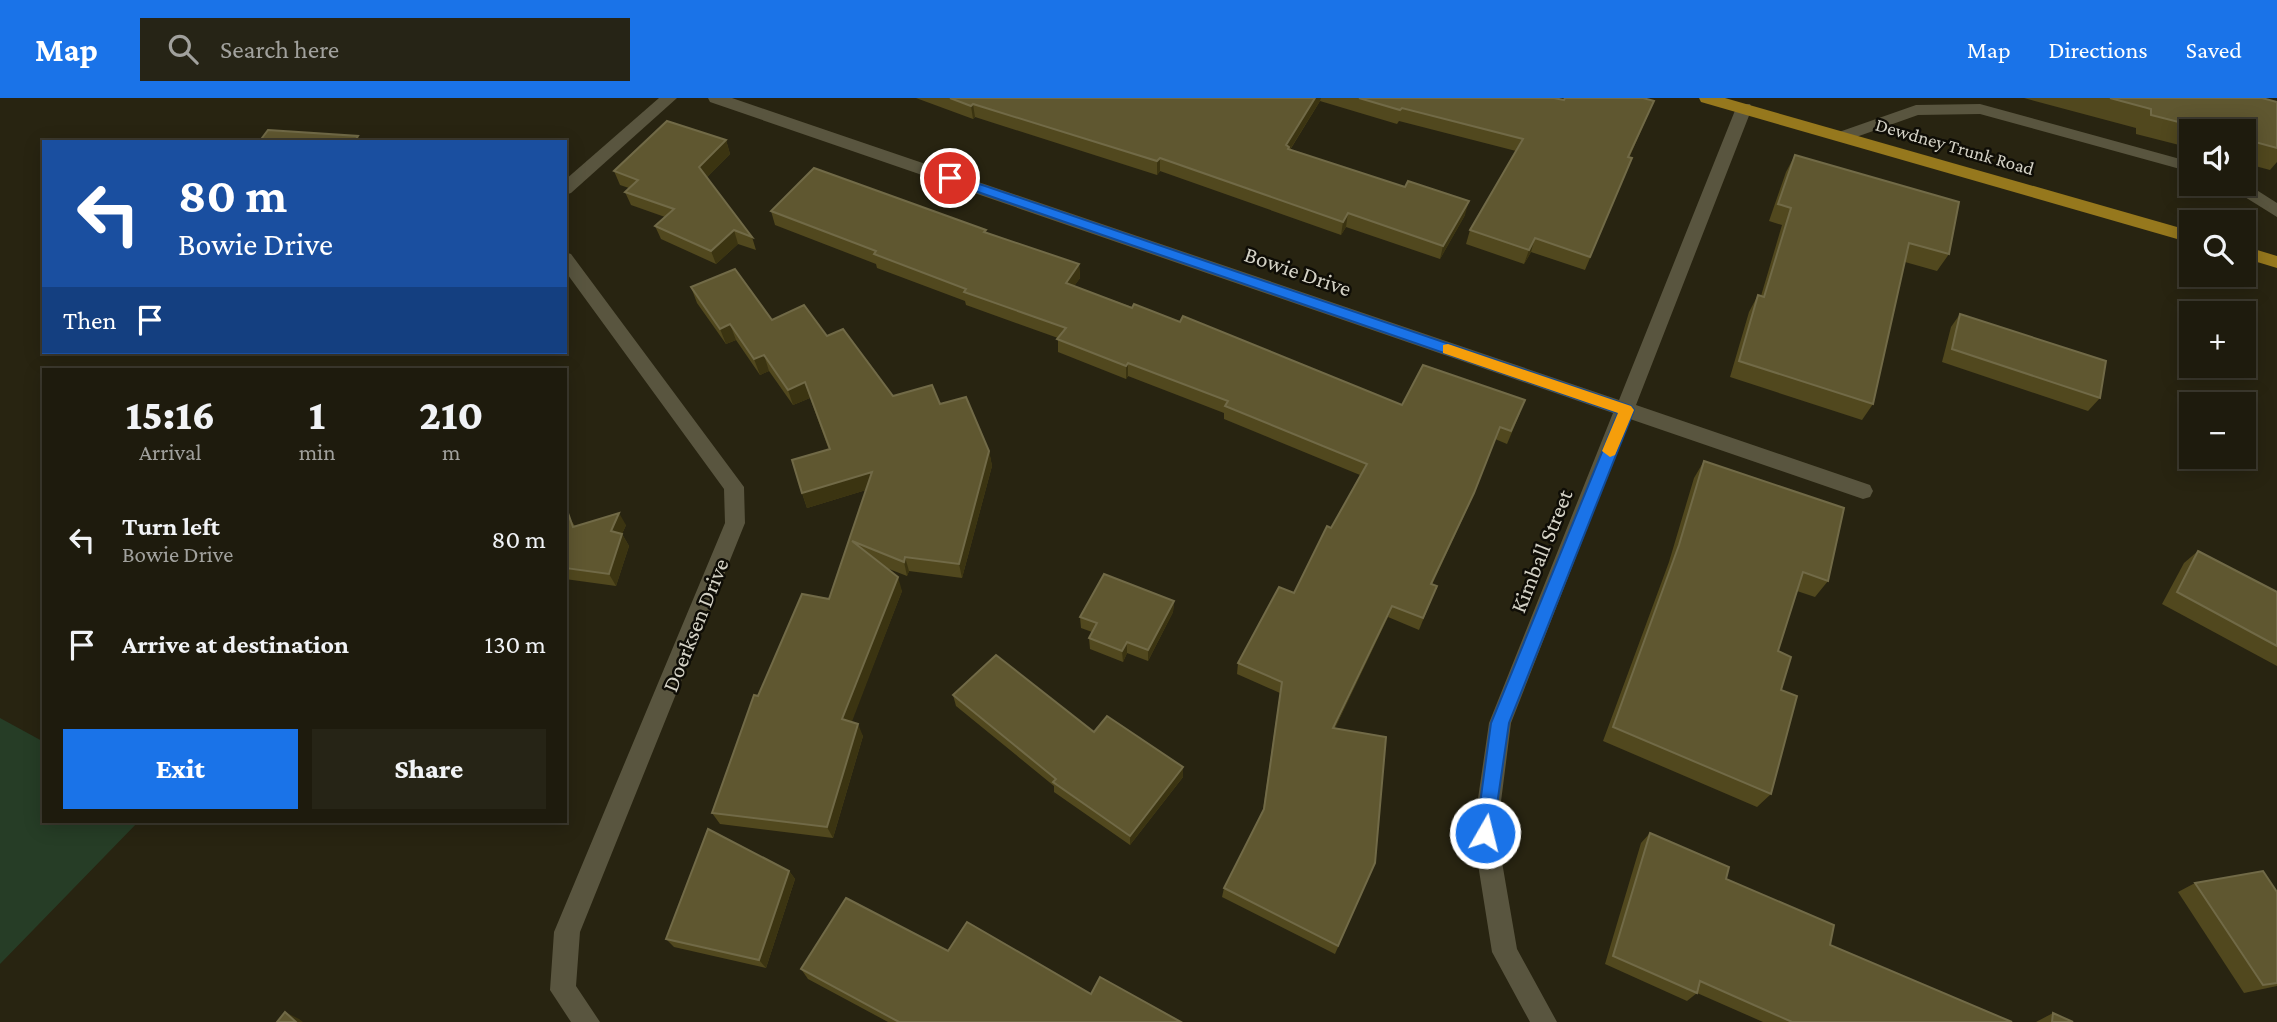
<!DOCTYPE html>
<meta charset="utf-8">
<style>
:root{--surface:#1e1b0d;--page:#262416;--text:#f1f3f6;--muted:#a1a19d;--line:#3c392e;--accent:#1a73e8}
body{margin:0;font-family:"Crimson Pro",serif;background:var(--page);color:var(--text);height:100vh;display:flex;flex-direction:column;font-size:26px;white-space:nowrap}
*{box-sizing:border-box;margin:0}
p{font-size:23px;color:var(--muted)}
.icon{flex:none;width:38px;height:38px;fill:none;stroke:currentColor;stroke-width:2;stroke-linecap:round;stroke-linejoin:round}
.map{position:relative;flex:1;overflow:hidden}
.side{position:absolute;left:42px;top:270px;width:525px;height:455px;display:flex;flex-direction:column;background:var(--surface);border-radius:0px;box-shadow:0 4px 18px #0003,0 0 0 2px var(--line)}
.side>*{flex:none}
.guide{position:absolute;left:42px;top:42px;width:525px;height:214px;border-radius:0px;box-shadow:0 4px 18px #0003,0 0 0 2px var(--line);background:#1a4fa0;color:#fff;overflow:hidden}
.fabs{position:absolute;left:2179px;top:21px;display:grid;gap:14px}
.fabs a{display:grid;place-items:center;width:77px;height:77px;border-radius:0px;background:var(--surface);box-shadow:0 4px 18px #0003,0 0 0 2px var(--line);font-size:35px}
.pin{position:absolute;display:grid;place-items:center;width:60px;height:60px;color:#fff;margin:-30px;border:4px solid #fff;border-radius:50%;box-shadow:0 2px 7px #0007}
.me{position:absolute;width:77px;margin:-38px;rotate:8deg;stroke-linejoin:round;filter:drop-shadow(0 0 5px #0008)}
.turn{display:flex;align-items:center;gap:24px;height:147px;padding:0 21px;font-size:32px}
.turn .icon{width:91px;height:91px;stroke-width:2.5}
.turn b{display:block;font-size:49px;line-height:60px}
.then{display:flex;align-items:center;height:66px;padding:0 21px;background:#0003;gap:14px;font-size:26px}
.eta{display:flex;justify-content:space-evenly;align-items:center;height:119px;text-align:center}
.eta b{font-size:42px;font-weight:800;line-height:49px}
.primary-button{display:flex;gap:14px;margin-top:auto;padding:14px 21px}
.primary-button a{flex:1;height:80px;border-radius:0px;background:var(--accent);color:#fff;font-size:28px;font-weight:800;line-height:80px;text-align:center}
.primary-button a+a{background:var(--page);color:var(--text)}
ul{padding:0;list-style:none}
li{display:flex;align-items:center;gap:21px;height:105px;padding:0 21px}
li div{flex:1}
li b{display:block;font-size:26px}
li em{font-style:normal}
header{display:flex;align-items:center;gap:42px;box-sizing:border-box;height:98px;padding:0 35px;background:var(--accent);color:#fff}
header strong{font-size:33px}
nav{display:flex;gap:38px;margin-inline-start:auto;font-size:24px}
.search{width:490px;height:63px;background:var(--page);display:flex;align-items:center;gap:18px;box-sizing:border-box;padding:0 24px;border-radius:0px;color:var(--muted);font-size:26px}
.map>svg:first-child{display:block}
</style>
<header>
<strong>Map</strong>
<div class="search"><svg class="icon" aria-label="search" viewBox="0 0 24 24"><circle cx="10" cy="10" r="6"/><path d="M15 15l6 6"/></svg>Search here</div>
<nav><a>Map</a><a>Directions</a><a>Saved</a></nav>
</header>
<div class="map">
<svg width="2277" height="924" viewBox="0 0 2277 924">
<rect width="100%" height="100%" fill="#282411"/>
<polygon fill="#263d26" points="0,620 44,644 44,723 139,723 0,866"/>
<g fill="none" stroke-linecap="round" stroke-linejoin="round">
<g fill="#59553f" fill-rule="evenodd">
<polygon points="659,0 677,0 571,95 565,97 565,82"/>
<polygon points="708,0 732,0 1619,302 1736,10 1738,6 1750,6 1752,10 1636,307 1870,387 1873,393 1870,399 1863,401 1630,321 1511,625 1497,735 1517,851 1557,924 1530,924 1492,854 1473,735 1489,625 1613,315 710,4"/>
<polygon points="1980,6 2191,64 2191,74 1980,16 1918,17 1845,43 1837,38 1839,34 1916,7"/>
<polygon points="2244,84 2277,105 2277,119 2224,86"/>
<polygon points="565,154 571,156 744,389 745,425 580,834 576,888 600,924 571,924 550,892 554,834 725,425 724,391 565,173"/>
</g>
<g fill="#96781d" fill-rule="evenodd">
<polygon points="1699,0 1725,0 2191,133 2191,145 1701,4"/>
<polygon points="2244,148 2277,158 2277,170 2244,160"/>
</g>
</g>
<g fill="#51481e">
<polygon points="916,0 1554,0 1648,17 1629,60 1626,74 1585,172 1531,154 1524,166 1466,146 1470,132 1516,53 1399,23 1397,26 1320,3 1290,52 1465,117 1440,161 1346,129 1341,137 1160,73 1157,77 975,19 973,21"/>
<polygon points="2024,0 2262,0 2277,4 2277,64 2270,72 2244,65 2244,33 2191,33 2191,50 2136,36 2136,30"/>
<polygon points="726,42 730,56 707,79 752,139 756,152 738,146 716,166 661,141 655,128 665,119 631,107 625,94 629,90 620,87 614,73"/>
<polygon points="1795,57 1949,156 1937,173 1905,164 1873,306 1862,322 1730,279 1749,214 1758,197 1761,198 1782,127 1769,123 1786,74"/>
<polygon points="771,113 986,132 986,135 1079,166 1080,180 1074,188 1402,307 1520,315 1507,346 1495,341 1469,407 1432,486 1437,488 1419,532 1388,519 1335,630 1375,765 1335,856 1222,799 1224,790 1263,712 1280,595 1237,576 1238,565 1294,495 1331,430 1360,377 1224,321 1224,315 1128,278 1126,281 1058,254 1058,240 966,207 965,203 877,170 876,166 775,127"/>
<polygon points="691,189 772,222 827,238 893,298 940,306 989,353 992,368 962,480 909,473 907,478 884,469 902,493 851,624 863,638 833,740 720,726 712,715 758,598 829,501 866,392 807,410 802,395 829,352 810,300 793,307 769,273 760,277 736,242 726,246 697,205"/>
<polygon points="1960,216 2100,300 2088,313 1942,264 1951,229"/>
<polygon points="1704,363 1828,483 1815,499 1797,493 1778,553 1771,696 1757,709 1603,643 1669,464 1694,380"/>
<polygon points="565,414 575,428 626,427 622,436 629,448 616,488 565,481"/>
<polygon points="2198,453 2277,494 2277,568 2162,506 2184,465"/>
<polygon points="1174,503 1173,514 1148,563 1127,555 1123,564 1090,551 1089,540 1092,534 1081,530 1080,519"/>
<polygon points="953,597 1094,634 1183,679 1130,747 1054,694 1054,688 956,608"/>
<polygon points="1650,735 1726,781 1830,847 2012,924 1763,924 1697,895 1687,903 1605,866 1641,745"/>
<polygon points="789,773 795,781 766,870 674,849 666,841"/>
<polygon points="2195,785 2277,794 2277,888 2244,895 2178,794"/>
<polygon points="948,853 1091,896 1181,924 888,924 808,881 801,871"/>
<polygon points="2053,915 2073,924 2036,924"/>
</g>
<g fill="#3b3411">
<polygon points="1315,0 1321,0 1320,3 1289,53 1286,47"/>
<polygon points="1654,3 1648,17 1623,73 1628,59"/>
<polygon points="973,6 975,19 973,21 971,8"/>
<polygon points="358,38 362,44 354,44"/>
<polygon points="726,42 730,56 704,82 699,69"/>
<polygon points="1160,60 1160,73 1157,77 1157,63"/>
<polygon points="1469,103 1465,117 1440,161 1443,148"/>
<polygon points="1348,115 1346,129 1341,137 1343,124"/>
<polygon points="734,132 738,146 716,166 711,153"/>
<polygon points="1535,140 1531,154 1524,166 1529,152"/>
<polygon points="1079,166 1080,180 1067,198 1066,185"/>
<polygon points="730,226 736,242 726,246 720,231"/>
<polygon points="764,257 769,273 760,277 754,261"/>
<polygon points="1128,265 1128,278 1126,281 1126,268"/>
<polygon points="805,284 810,300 793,307 788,292"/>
<polygon points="1500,329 1469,407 1427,498 1431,486"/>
<polygon points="989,353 992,368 962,480 959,466"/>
<polygon points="872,374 876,389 807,410 802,395"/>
<polygon points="619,415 626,427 618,445 611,433"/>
<polygon points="622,436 629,448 616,488 609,476"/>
<polygon points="905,459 909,473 907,478 904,464"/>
<polygon points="898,479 902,493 848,634 842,621"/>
<polygon points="1174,503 1173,514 1148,563 1148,552"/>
<polygon points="1392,508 1388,519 1330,640 1333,630"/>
<polygon points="1127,544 1127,555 1123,564 1122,553"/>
<polygon points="858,626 863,638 833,740 827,729"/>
<polygon points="1183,669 1183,679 1130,747 1130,738"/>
<polygon points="789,773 795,781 766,870 759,862"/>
<polygon points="285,914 299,921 303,924 296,924"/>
</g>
<g fill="#5f5730" stroke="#716a47" stroke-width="2">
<polygon points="950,0 1315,0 1286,47 1289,49 1288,51 1405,89 1408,83 1469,103 1443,148 1348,115 1343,124 1160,60 1157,63 973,6 971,8"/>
<polygon points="1359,0 1554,0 1564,2 1565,0 1643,0 1654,3 1628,59 1632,60 1590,159 1535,140 1529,152 1470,132 1523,41 1402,10 1400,12"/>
<polygon points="2110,0 2262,0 2277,4 2277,50 2244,41 2244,33 2214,33 2151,17 2151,11"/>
<polygon points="667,23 726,42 699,69 752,139 734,132 711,153 655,128 674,111 625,94 638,82 614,73"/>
<polygon points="268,32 358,38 354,44 259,44"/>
<polygon points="1795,57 1959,104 1949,156 1909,145 1873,306 1739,263 1758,197 1764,199 1791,110 1778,106"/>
<polygon points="814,70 986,132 984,134 1079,166 1066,185 1132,210 1134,206 1180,224 1183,218 1402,307 1423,267 1525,302 1511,333 1500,329 1474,395 1431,486 1437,488 1423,520 1392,508 1333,630 1386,639 1375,765 1338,848 1224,790 1264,711 1282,584 1238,565 1279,489 1294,495 1327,428 1331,430 1367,366 1225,308 1228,303 1128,265 1126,268 1057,241 1066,230 964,194 966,191 874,156 876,153 771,113"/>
<polygon points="735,171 772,222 804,207 827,238 843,231 893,298 932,287 940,306 966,299 989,353 959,466 905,459 904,464 852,443 898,479 842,621 858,626 827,729 712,715 754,597 758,598 802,496 829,501 872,374 802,395 792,362 830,351 805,284 788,292 764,257 754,261 730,226 720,231 691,189"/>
<polygon points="1960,216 2106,263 2100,300 1952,251"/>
<polygon points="1704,363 1844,410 1828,483 1803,474 1778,553 1791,559 1781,592 1797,598 1771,696 1613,629 1679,447"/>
<polygon points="565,414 568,415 573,429 619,415 611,433 622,436 609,476 565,470"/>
<polygon points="2198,453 2277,494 2277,548 2177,494"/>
<polygon points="1104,476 1174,503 1148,552 1127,544 1122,553 1089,540 1097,525 1080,519"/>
<polygon points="996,557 1094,634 1107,618 1183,669 1130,738 1053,684 1056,681 953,597"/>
<polygon points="708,731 789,773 759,862 666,841"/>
<polygon points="1650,735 1729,769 1726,781 1834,827 1830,847 2012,924 1792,924 1700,883 1697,895 1613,858"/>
<polygon points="2263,773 2277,794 2277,885 2263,887 2195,785"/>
<polygon points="846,800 948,853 967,824 1091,896 1100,879 1181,924 899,924 801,871"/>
<polygon points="285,914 296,924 277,924"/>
<polygon points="2053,915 2073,924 2052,924"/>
</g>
<polygon fill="#1a73e8" stroke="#114b97" stroke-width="2" points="950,76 1631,308 1634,312 1509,625 1492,741 1485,744 1479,741 1476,735 1491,625 1618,315 946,83 946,77"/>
<polygon fill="#f59e0b" points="1448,246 1631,308 1634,312 1615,357 1610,359 1602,353 1618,315 1443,255 1443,247"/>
<g text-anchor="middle" stroke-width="5" stroke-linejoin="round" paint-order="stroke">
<g font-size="19" fill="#d4d2c6" stroke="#0f0d06">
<text transform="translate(1955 48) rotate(16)" y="7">Dewdney Trunk Road</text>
</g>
<g font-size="23" fill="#d4d2c6" stroke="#0f0d06">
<text transform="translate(1298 173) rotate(19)" y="8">Bowie Drive</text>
<text transform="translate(1541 453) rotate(-68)" y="8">Kimball Street</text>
<text transform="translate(695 527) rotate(-68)" y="8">Doerksen Drive</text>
</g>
</g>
</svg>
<div class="fabs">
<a><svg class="icon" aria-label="sound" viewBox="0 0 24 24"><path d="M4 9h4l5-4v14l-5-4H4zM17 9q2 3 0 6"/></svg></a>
<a><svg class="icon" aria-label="search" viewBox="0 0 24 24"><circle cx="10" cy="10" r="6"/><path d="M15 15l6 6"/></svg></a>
<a>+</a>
<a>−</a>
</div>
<div class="pin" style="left:950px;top:80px;background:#d93025"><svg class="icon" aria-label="arrive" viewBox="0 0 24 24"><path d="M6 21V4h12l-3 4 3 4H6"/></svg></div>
<svg class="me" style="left:1485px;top:735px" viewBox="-20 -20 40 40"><circle r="17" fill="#1a73e8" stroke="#fff" stroke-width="3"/><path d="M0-11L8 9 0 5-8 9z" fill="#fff"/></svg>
<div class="guide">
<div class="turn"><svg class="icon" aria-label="left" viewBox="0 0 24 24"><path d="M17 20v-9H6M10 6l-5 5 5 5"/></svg><div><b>80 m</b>Bowie Drive</div></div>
<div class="then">Then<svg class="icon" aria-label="arrive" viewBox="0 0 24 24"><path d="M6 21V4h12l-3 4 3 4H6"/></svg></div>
</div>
<section class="side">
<div class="eta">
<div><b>15:16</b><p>Arrival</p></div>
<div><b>1</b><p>min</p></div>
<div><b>210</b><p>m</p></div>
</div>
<ul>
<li><svg class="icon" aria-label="left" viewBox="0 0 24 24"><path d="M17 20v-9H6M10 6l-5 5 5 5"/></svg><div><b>Turn left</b><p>Bowie Drive</p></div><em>80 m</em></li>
<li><svg class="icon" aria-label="arrive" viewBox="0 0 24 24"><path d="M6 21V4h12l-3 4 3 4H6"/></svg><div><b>Arrive at destination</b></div><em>130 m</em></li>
</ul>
<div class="primary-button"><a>Exit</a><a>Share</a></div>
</section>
</div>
